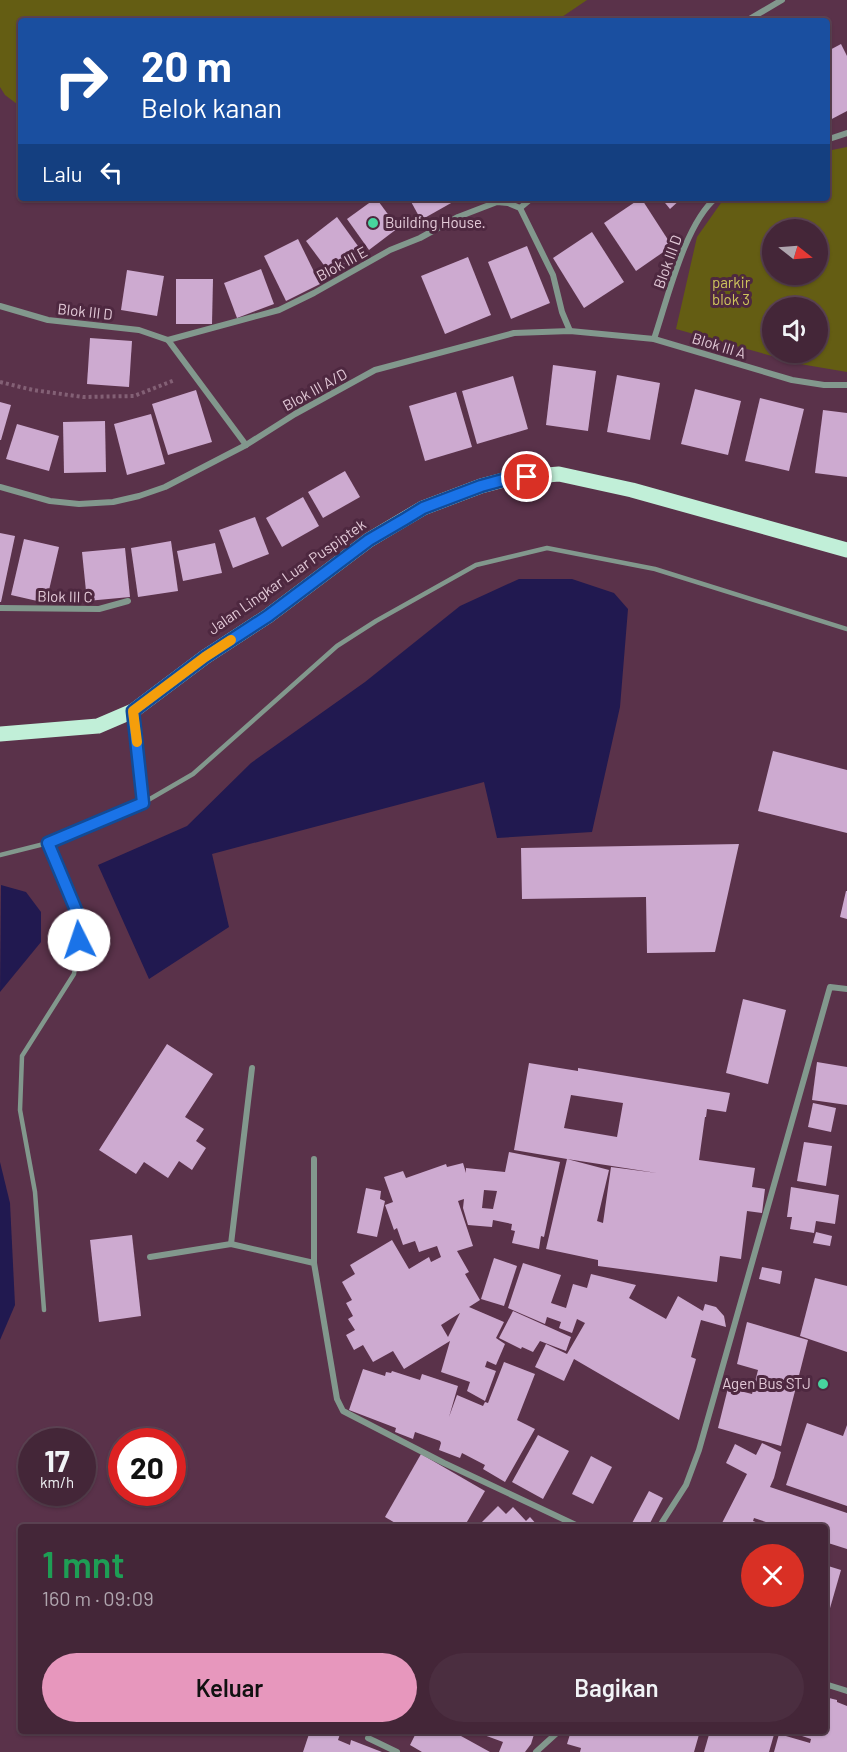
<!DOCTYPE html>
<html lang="id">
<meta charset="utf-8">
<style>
:root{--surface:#442638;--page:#4b2e40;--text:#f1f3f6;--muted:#afa5ae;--line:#5c4353;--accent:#e797bd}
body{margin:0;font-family:Barlow,sans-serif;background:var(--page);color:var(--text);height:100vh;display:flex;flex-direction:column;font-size:22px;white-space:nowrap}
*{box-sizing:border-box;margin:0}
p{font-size:20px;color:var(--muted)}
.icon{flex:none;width:33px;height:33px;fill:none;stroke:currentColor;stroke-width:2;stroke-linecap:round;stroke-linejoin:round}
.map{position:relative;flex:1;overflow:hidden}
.drawer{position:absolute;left:18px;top:1524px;width:810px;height:210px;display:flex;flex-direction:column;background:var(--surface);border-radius:6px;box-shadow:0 2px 4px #0004,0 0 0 2px var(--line)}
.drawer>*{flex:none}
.hud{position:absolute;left:18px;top:18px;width:812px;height:183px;border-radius:6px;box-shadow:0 2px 4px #0004,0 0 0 2px var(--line);background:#1a4fa0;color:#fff;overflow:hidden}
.needle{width:39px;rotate:107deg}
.tools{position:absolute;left:762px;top:219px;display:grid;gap:12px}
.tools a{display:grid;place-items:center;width:66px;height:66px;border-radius:50%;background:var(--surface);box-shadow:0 2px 4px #0004,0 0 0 2px var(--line);font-size:30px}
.speed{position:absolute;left:18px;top:1428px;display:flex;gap:12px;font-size:30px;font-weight:700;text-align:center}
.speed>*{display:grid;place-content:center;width:78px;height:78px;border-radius:50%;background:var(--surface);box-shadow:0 2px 4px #0004,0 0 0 2px var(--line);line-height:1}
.speed small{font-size:15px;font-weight:400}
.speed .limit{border:9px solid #d22;background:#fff;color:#111}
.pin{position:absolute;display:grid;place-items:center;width:51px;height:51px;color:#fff;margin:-26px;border:3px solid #fff;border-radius:50%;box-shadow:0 2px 6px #0007}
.me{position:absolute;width:66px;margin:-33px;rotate:356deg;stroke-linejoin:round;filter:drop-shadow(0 0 4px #0008)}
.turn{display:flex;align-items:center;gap:21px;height:126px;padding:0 24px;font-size:27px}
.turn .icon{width:78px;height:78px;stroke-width:2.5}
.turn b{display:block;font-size:42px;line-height:51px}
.then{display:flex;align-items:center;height:57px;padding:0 24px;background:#0003;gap:12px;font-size:22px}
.round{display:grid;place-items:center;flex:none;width:63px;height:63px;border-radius:32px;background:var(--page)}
.overview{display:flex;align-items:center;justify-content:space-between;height:102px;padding:0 24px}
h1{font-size:36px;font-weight:600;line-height:45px;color:#1e9e55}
.button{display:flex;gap:12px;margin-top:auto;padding:12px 24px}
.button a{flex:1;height:69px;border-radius:36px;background:var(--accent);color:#111;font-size:24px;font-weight:600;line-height:69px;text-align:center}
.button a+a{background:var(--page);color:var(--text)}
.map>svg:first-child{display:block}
</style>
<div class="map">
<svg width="847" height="1752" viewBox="0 0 847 1752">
<rect width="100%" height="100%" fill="#5a324a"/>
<g fill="#645d13" fill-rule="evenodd">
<polygon points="0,0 587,0 556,21 21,21 21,107 5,95 0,87"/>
<path d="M 847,147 L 847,372 L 800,364 L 676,329 L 697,237 L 723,200 L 726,198 L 826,198 L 827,151 ZM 772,230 L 818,230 L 818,274 L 772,274 ZM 772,308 L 818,308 L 818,352 L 772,352 Z"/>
</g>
<g fill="#211950">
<polygon points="519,579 572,579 614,593 628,609 620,707 592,832 497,838 484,782 212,854 229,927 149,979 98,865 187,826 251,763 365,682 460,606"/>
<polygon points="1,885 26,892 41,912 41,942 0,992"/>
<polygon points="0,1162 10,1203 15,1305 0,1340"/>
</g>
<g fill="#cdaad0" fill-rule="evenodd">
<polygon points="841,44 847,56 847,111 828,121 826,52"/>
<polygon points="376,198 398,228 369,250 347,219"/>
<polygon points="409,198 460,198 421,220"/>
<polygon points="641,198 672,246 636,271 604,223"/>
<polygon points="661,198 682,198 670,209"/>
<polygon points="337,217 363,253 332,276 306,241"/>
<polygon points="592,232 624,282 584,308 553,258"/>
<polygon points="298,239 320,284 286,301 264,256"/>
<polygon points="527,246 550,303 511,319 488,262"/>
<polygon points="468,257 491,315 445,334 421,276"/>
<polygon points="261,269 274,304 237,318 224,283"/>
<polygon points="127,270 164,276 157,316 121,310"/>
<polygon points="176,279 213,279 212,324 176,324"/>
<polygon points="90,338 132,341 129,387 87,384"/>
<polygon points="553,365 596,371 588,431 546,425"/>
<polygon points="617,375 660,383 650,440 607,432"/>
<polygon points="513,376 528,429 477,444 462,391"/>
<polygon points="695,389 741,401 728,455 681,444"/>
<polygon points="196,390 212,442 168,455 152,404"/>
<polygon points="456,392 472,447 425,461 409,406"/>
<polygon points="760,398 804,409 789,471 745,461"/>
<polygon points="0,402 11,405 1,440 0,440"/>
<polygon points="823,410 847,413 847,477 815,473"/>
<polygon points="151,414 165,464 127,475 114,424"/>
<polygon points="105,421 106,472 64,473 63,422"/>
<polygon points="17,424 59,436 49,471 6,459"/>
<polygon points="345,471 360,497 323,518 308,492"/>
<polygon points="303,497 319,526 282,547 266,518"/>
<polygon points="255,517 269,554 233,568 219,530"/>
<polygon points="0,533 15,536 1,602 0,602"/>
<polygon points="24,539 59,547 46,603 11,595"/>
<polygon points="171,541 178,591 138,597 131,548"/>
<polygon points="215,543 222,573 183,581 177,551"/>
<polygon points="125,548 130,597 87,601 82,552"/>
<polygon points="773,751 847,770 847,833 758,811"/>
<polygon points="739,844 715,952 647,953 646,897 522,899 521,848"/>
<polygon points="846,891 847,891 847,919 840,917"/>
<polygon points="743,999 786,1010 768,1084 726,1073"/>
<polygon points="167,1044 213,1074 185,1117 204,1129 196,1141 206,1148 192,1170 179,1161 168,1178 144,1162 136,1174 99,1150"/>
<polygon points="817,1062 847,1067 847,1105 812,1100"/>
<path d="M 529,1063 L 578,1071 L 578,1068 L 730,1093 L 726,1112 L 707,1109 L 706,1117 L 705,1117 L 699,1160 L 755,1168 L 752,1187 L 765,1189 L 762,1213 L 747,1211 L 741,1259 L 720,1256 L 717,1282 L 598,1266 L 598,1260 L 546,1249 L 567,1159 L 609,1170 L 597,1221 L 603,1223 L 611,1167 L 657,1173 L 567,1159 L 514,1150 ZM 571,1095 L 623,1103 L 617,1137 L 564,1128 Z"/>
<polygon points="813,1103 836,1108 831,1132 808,1127"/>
<polygon points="804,1142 832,1146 826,1186 797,1181"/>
<path d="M 509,1152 L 560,1162 L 544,1237 L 541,1236 L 539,1249 L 512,1243 L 515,1231 L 511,1230 L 512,1224 L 493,1220 L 492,1227 L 468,1225 L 463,1208 L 464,1199 L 458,1201 L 473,1246 L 457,1251 L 469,1272 L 465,1274 L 480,1300 L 469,1307 L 504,1322 L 496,1338 L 505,1344 L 496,1365 L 487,1361 L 485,1367 L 496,1371 L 485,1401 L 467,1391 L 470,1382 L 441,1372 L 450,1341 L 404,1369 L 393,1351 L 373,1362 L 363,1345 L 354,1350 L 346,1335 L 355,1330 L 348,1319 L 353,1316 L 346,1303 L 352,1300 L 342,1282 L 355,1274 L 350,1265 L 392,1240 L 409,1269 L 429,1257 L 431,1262 L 441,1257 L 437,1246 L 419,1252 L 415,1241 L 403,1245 L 397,1228 L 394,1230 L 385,1205 L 393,1202 L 384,1177 L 403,1171 L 406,1178 L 446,1164 L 447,1167 L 463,1163 L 466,1173 L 466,1168 L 505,1172 ZM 484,1190 L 497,1191 L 493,1209 L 482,1208 ZM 460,1313 L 448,1337 L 441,1325 Z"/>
<polygon points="791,1187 839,1195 835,1224 816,1221 814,1233 790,1229 792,1217 787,1217"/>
<polygon points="366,1188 381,1191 380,1199 385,1201 377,1237 357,1233"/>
<polygon points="816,1232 832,1236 830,1246 813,1243"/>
<polygon points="132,1235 141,1316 99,1322 90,1240"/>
<polygon points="494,1258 517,1266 504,1306 481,1299"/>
<polygon points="523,1263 561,1275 551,1303 566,1308 573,1284 587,1288 591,1274 636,1285 629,1298 666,1319 678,1296 703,1311 705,1304 716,1307 724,1316 726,1327 701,1320 691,1357 696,1359 679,1420 574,1359 564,1381 535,1367 546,1344 567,1354 585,1323 577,1319 572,1333 559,1328 561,1322 547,1317 545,1324 508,1308"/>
<polygon points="762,1267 782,1271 780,1284 759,1279"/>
<polygon points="815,1278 847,1286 847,1352 800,1336"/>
<polygon points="513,1311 571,1337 566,1351 540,1341 533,1352 522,1347 521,1349 499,1338"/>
<polygon points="747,1322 808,1340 781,1446 718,1428 728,1388 752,1394 758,1370 737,1364"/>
<polygon points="504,1362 535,1374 517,1420 535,1429 505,1482 483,1469 485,1465 462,1453 460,1458 439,1450 441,1443 440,1441 415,1432 413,1439 395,1432 396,1428 349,1410 363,1369 385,1376 386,1372 391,1373 392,1371 420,1380 422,1374 458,1386 449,1417 457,1395 483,1406 485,1402 488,1403"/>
<polygon points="807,1423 843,1436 847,1425 847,1506 786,1485"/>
<polygon points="538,1435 569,1451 543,1499 512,1482"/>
<polygon points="762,1443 781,1452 774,1478 770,1487 847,1513 847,1549 825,1542 825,1527 781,1527 754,1518 753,1521 769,1527 720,1527 747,1474 726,1463 735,1444 756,1455"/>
<polygon points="421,1454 485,1491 464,1527 402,1527 385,1517"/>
<polygon points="591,1456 612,1467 593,1504 572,1494"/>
<polygon points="649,1491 663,1498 648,1527 630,1527"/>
<polygon points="498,1506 506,1514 513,1507 526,1521 530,1517 537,1525 540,1523 543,1527 477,1527"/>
<polygon points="825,1565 841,1570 826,1622 825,1622"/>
<polygon points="825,1697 837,1700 837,1702 847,1706 847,1752 774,1752 779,1734 810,1743 811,1739 787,1731 825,1731"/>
<polygon points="310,1731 341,1731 338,1740 350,1745 351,1740 382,1752 303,1752"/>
<polygon points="417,1731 463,1731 461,1736 490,1752 422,1752 410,1745"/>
<polygon points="473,1731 535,1731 531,1744 525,1752 499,1752 503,1742"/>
<polygon points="571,1731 700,1731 694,1752 580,1752 581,1748 567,1744"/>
<polygon points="710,1731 775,1731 769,1752 704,1752"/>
</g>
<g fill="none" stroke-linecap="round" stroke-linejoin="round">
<polyline stroke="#836075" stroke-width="4" stroke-dasharray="3 3" stroke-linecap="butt" points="0,382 33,390 83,397 134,396 175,380"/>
<g stroke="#82988d" stroke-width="4.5">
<polyline points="133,714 143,803"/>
<polyline points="0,855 48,843 143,803 193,774 337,646 376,621 476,565 547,548 655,569 847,629"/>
<polyline points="44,1310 35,1192 20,1110 22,1056 74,974 81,922 48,843"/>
</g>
<g stroke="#82988d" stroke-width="6">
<polyline points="746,21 782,0"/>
<polyline points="826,140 847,133"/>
<polyline points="520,208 532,198"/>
<polyline points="0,306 48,320 139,330 168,340"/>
<path d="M 654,339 C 667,301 685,223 716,198"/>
<polyline points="246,445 168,340 279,310 314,293 390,250 420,238 458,217 497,202 508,203 520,208 553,275 562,312 570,331"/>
<polyline points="0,487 50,501 79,504 113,502 139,496 165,487 246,445 295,414 375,370 514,333 570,331 654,339 792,380 824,385 847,385"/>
<polyline points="0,608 99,609 128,601"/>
<polyline points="314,1159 314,1263 337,1399 343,1411 444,1463 580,1527"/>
<polyline points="231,1244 252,1068"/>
<polyline points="150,1257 231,1244 314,1263"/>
<polyline points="659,1527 686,1485 699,1450 830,987 847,989"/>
<polyline points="825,1684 847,1691"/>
<polyline points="368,1738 397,1752"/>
<polyline points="536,1752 559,1731"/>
</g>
<polyline stroke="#c1efd8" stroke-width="15" points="0,734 98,726 133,711 205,657 268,616 369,540 423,508 481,486 511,478 559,474 632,490 847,550"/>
</g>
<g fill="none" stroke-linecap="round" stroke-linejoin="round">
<g stroke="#114b97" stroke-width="15">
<polyline id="route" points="79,940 81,922 48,843 143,803 133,711 205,657 268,616 369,540 405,519 423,508 481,486 510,478 527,477"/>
</g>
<use href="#route" stroke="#1a73e8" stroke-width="10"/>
<polyline stroke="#f59e0b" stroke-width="10" points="137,742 133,711 205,657 231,640"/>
</g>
<g fill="#47d49e" stroke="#4e2840" stroke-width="2">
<circle cx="373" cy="223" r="6"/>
<circle cx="823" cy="1384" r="6"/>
</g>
<g text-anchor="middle" stroke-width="6" stroke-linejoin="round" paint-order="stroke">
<g font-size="15" fill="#e4cbd9" stroke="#4e2840" text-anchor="start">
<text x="385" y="228">Building House.</text>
<text x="811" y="1389" text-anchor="end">Agen Bus STJ</text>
</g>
<g font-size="15" fill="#e4cbd9" stroke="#4e2840">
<text transform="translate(668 262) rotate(-70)" y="5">Blok III D</text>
<text transform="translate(342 264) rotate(-29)" y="5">Blok III E</text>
<text transform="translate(85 312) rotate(6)" y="5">Blok III D</text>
<text transform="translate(719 346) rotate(17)" y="5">Blok III A</text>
<text transform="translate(315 390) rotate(-29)" y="5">Blok III A/D</text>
<text transform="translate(287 577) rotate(-35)" y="5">Jalan Lingkar Luar Puspiptek</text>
<text transform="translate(65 597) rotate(1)" y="5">Blok III C</text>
</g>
<g font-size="15" fill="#cec45c" stroke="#4e2840">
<text x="731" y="288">parkir<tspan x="731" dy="17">blok 3</tspan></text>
</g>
</g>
</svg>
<div class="tools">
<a><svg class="needle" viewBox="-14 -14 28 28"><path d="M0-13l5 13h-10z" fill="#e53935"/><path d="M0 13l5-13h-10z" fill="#afa5ae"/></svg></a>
<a><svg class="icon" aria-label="sound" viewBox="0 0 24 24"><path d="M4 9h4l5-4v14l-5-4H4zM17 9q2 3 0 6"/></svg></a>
</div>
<div class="speed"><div>17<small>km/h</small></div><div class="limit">20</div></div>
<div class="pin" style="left:527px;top:477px;background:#d93025"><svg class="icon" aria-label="arrive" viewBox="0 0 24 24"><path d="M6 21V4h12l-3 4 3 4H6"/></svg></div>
<svg class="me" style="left:79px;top:940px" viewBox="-20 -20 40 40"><circle r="19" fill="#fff"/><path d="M0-13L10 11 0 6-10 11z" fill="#1a73e8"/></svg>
<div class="hud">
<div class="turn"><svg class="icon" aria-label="right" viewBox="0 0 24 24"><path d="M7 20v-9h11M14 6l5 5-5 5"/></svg><div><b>20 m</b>Belok kanan</div></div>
<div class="then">Lalu<svg class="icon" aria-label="left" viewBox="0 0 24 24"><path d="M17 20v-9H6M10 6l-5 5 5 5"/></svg></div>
</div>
<section class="drawer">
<div class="overview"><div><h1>1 mnt</h1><p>160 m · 09:09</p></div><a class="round" style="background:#d93025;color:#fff"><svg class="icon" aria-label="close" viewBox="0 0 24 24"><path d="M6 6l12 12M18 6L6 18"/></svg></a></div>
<div class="button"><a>Keluar</a><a>Bagikan</a></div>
</section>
</div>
